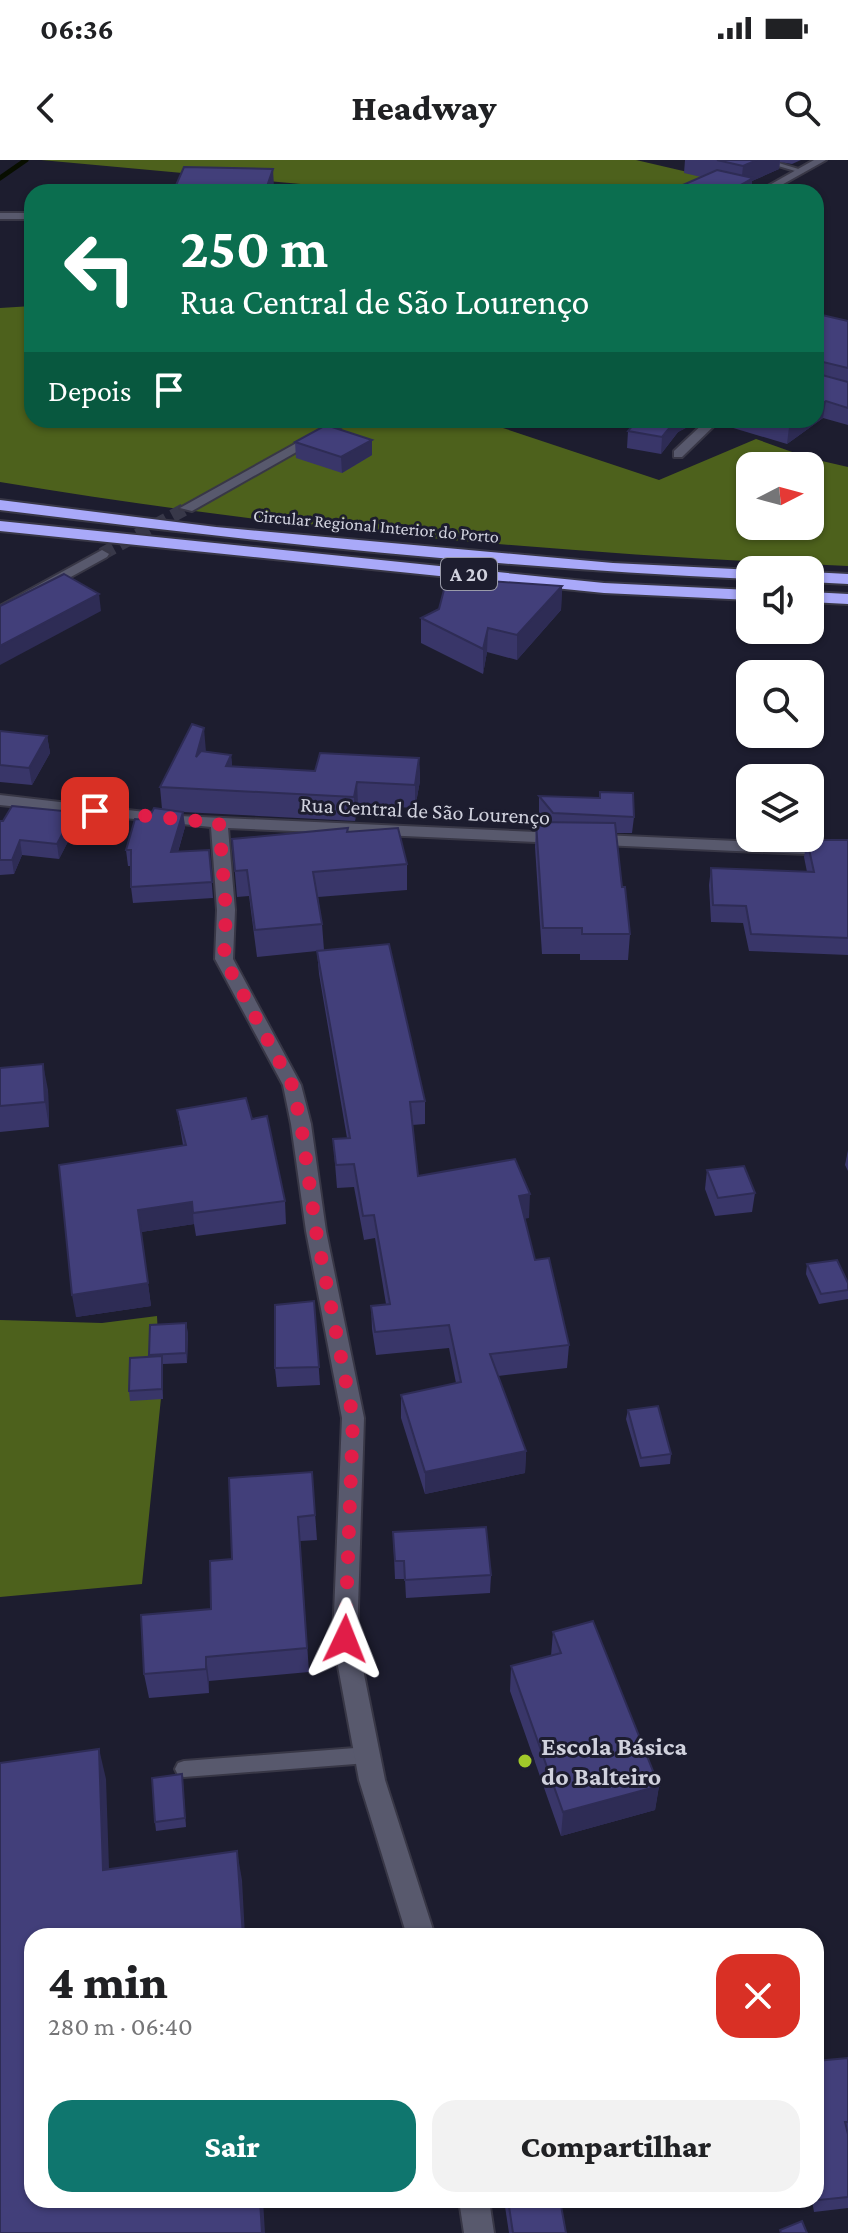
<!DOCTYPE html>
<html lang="pt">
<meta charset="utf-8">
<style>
:root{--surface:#fff;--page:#f2f2f2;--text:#202124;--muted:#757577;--accent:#0f766e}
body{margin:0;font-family:"Crimson Pro",serif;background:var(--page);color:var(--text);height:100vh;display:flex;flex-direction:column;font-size:30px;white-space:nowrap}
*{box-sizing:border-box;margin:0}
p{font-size:26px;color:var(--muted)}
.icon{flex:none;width:44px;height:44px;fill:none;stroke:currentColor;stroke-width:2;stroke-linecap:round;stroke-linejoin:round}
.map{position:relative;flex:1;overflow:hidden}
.sheet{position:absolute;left:24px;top:1768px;width:800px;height:280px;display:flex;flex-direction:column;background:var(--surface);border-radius:24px;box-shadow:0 2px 6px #0004}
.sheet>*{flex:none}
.guide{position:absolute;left:24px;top:24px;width:800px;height:244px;border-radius:24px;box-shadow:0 2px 6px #0004;background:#0b6e4f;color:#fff;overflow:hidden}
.needle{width:52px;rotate:84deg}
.buttons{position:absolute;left:736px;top:292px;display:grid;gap:16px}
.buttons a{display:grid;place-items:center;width:88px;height:88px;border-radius:16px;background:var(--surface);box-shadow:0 2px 6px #0004;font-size:40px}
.pin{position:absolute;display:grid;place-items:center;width:68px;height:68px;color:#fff;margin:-34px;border-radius:16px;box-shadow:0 4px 12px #0006}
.me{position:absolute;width:88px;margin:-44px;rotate:2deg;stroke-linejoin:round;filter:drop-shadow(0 0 6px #0008)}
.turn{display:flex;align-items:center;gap:28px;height:168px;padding:0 24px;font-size:36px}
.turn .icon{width:104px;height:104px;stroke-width:2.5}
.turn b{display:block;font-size:56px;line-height:68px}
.then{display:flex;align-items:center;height:76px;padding:0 24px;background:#0003;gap:16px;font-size:30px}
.round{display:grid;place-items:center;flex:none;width:84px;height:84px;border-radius:24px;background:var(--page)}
.summary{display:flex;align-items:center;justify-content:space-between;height:136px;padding:0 24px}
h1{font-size:48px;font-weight:800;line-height:60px}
.cta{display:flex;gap:16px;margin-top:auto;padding:16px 24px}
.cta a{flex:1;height:92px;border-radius:24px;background:var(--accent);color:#fff;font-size:32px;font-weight:800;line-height:92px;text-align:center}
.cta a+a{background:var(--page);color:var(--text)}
.status{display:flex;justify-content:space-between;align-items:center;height:56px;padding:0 40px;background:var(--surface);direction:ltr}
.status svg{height:22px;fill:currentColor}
header{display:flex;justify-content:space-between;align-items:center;height:104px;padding:0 24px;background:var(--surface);font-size:36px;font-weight:800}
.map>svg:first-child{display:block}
</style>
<div class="status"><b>06:36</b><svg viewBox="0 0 49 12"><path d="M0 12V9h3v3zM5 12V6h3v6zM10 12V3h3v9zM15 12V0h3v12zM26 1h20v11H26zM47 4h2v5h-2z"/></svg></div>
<header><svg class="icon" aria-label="back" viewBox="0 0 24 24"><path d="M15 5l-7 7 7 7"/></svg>Headway<svg class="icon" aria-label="search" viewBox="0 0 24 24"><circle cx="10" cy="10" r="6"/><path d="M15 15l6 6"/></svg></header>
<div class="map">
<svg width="848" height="2073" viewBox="0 0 848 2073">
<rect width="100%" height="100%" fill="#1d1d2f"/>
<g fill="#4d611c" fill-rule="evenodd">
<polygon points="41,0 636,0 709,17 679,32 388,32"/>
<path d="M 32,146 L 32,260 L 468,260 L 503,268 L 659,320 L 756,279 L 809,298 L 848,307 L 848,406 C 564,394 281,369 0,322 L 0,148 ZM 750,306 L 810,306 L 810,366 L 750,366 Z"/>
<polygon points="157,1156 161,1238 142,1424 0,1437 0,1160 102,1163"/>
</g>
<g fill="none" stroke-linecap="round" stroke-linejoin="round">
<polyline stroke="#080e00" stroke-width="5" points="0,18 26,0"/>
<polyline stroke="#383849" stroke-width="13" stroke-dasharray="13 7" stroke-linecap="butt" points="102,394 187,348"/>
<g stroke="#383746" stroke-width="4">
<g id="service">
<polygon points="758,0 769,0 805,11 802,13"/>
<polygon points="368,1587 374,1589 377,1595 374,1601 368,1603 184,1617 178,1615 175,1609 178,1603 184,1601"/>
</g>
</g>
<g stroke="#383746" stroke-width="4">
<g id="minor">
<polygon points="814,0 826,0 769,32 757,32"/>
<rect x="0" y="53" width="32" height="6"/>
<polygon points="338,260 353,260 192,351 180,348"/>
<polygon points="707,260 720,260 682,297 674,297 674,291"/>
<polygon points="102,390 109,394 107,397 0,456 0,446"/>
<polygon points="0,635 179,656 848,686 848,696 228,668 235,750 233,799 301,925 311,964 326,1071 364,1258 357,1479 385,1620 435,1776 407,1776 359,1620 333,1479 342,1258 306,1071 291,964 283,925 215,799 217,750 211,667 0,645"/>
<polygon points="459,2040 489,2040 494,2073 464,2073"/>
</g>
</g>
<g stroke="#383746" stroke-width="4">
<g id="motorway">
<path d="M 0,340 L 216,367 L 613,403 L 754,410 L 750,410 L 750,419 C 499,408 249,381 0,350 Z"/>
<polygon points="0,361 604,423 750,430 750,440 604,433 0,371"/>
<polygon points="810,412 848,414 848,424 810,422"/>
<polygon points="810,432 848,434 848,444 810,442"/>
</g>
</g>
<use href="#service" fill="#58596d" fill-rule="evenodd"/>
<use href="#minor" fill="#58596d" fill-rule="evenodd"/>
<use href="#motorway" fill="#a9a9f9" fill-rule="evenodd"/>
</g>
<g fill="#393669">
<polygon points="685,0 801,0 792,4 780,2 779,9 752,21 751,32 667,32 701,17 684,13"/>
<polygon points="816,159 848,161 848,265 823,258 787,284 720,264 720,260 816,260"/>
<polygon points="637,260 701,260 678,272 661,294 627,288 628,271"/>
<polygon points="295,282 372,295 342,313 296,298"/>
<polygon points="562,426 561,450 517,500 487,492 483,514 421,483 421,458 439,449"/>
<polygon points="0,571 47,576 50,593 32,625 0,622"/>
<polygon points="206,592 231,595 232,607 315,611 419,598 420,621 415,648 358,645 355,661 183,652 185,667 178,692 209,690 213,738 133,743 131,727 131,706 128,706 126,690 148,660 162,649 160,627"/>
<polygon points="539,636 634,657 632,673 616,673 622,727 630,774 628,800 580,800 580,794 542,794 535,687 536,662 546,662 539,653"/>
<polygon points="74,652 76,666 59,699 22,695 14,714 0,715 0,661"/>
<polygon points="348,668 348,672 407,704 407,730 318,737 322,764 324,790 425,941 425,964 412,965 418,1016 529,1058 525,1058 535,1100 569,1185 567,1208 498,1216 526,1291 525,1313 425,1334 401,1258 401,1235 456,1223 449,1188 376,1195 372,1169 371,1146 386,1144 375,1078 364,1080 354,1027 337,1028 333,979 347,978 319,814 317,791 257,797 249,736 237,737 232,679"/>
<polygon points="807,680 848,680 848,795 749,791 743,763 711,762 709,725 711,708 807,712 804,697"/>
<polygon points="0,909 48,930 49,967 0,972"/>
<polygon points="177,950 252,959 285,1041 286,1064 196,1076 194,1064 141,1072 151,1146 76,1157 183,985"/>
<polygon points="848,990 848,1011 845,1005"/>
<polygon points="707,1010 755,1033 752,1052 715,1056 705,1029"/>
<polygon points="807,1104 848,1123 848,1139 819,1144 806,1114"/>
<polygon points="314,1141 320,1225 277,1227 275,1208"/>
<polygon points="150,1165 188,1172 187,1203 163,1204 163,1239 130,1241 129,1231 149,1197"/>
<polygon points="628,1250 671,1294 670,1304 640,1307 626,1259"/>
<polygon points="312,1312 317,1380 300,1381 309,1512 209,1521 209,1533 149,1538 144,1514 211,1449 232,1399"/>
<polygon points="393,1372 491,1415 490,1433 406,1438 405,1419 395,1419"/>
<polygon points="553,1472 659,1626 655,1650 561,1676 510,1531 511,1506 551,1496"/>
<polygon points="183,1623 186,1667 156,1671 155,1662"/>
<polygon points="848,1898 848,2048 814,2052 812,2040 816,2040 816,1901"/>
<polygon points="504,2040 560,2040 566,2073 509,2073"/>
</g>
<g fill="#2e2c55">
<polygon points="757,0 780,0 779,9 752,21 751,32 728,32 741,25 743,6"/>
<polygon points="273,9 274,27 272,32 265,32"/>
<polygon points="826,241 823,258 787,284 789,267 799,260 816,260 816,248"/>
<polygon points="676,260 701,260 678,272 661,294 662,277"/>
<polygon points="372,280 372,295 342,313 341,297"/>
<polygon points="562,426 561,450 517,500 517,475"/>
<polygon points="99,434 101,451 0,505 0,486"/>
<polygon points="488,468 487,492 483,514 483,489"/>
<polygon points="204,568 206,592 196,597"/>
<polygon points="47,576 50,593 32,625 29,608"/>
<polygon points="231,595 233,618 226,606"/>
<polygon points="419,598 420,621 415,648 415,625"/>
<polygon points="357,622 358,645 355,661 354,637"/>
<polygon points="74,652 76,666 59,699 57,684"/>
<polygon points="183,652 185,667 173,708 171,692"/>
<polygon points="20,680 22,695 14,714 12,700"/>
<polygon points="43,904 48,930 49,967 45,942"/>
<polygon points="530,1034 529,1058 518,1060 519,1036"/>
<polygon points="192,1042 194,1064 141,1072 151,1146 76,1157 72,1135 138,1050"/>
<polygon points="186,1163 188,1172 187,1203 186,1193"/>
<polygon points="162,1196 163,1205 163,1239 162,1229"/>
<polygon points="526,1291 525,1313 425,1334 425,1312"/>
<polygon points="206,1497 209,1521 209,1533 206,1509"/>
<polygon points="99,1589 106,1619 110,1738 103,1710"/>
<polygon points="659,1626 655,1650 561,1676 563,1652"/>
<polygon points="237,1691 242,1720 245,1776 243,1776"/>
<polygon points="260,2040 263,2040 265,2073 262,2073"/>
</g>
<g fill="#423f7a" stroke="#2e2c55" stroke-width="2">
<polygon points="717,0 757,0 743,6"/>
<polygon points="184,7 273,9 265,32 173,32"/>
<polygon points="717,10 753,18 728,32 667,32"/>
<polygon points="822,155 848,161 848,208 819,201 816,203 816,159"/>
<polygon points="816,207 818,214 848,222 848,248 826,241 816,248"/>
<polygon points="637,260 676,260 662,277 628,271"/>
<polygon points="765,260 799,260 789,267"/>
<polygon points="326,265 372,280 341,297 295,282"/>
<polygon points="64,414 99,434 0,486 0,446"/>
<polygon points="447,418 562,426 517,475 488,468 483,489 421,458 439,449"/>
<polygon points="192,564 204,568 196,597 201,591 231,595 226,606 315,611 320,593 419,598 415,625 357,622 354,637 160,627"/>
<polygon points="0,571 47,576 29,608 0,605"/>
<polygon points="600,632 633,633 634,657 553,653 539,636 600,638"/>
<polygon points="12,646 74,652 57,684 20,680 12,700 0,700 0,661 3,661"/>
<polygon points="154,648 183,652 171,692 209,690 212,722 131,727 131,690 126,690 135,659 148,660"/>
<polygon points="536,662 615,663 622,727 625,727 630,774 582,774 582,768 543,768"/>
<polygon points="348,668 347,672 398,668 407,704 313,712 322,764 255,770 247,710 235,711 232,679"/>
<polygon points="807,680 848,680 848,778 751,774 746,746 713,745 711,708 814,712"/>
<polygon points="389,784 425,941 410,942 418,1016 515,999 530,1034 519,1036 535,1100 549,1098 569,1185 490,1194 526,1291 425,1312 401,1235 461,1222 449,1165 375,1172 371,1146 390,1144 374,1055 363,1056 354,1004 336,1005 333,979 350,978 317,791"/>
<polygon points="43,904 45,942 0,946 0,908"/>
<polygon points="246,938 252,959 267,956 285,1041 193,1053 192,1042 138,1050 148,1123 72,1135 59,1005 186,985 177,950"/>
<polygon points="744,1006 755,1033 718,1038 707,1010"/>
<polygon points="837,1100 848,1123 848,1130 821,1134 807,1104"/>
<polygon points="314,1141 319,1207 275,1208 275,1145"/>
<polygon points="186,1163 186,1193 149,1195 150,1165"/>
<polygon points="162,1196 162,1229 129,1231 130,1198"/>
<polygon points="658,1246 671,1294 641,1298 628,1250"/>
<polygon points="312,1312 315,1355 298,1357 307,1488 206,1497 206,1509 144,1514 141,1455 211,1449 210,1401 232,1399 229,1318"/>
<polygon points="486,1367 491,1415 405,1420 404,1401 395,1401 393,1372"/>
<polygon points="593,1461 659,1626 563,1652 511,1506 561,1493 553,1472"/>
<polygon points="99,1589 103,1710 237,1691 243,1776 32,1776 32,2040 260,2040 262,2073 0,2073 0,1603"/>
<polygon points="182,1614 185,1658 155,1662 152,1618"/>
<polygon points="848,1898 848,1962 845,1962 848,1974 848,2037 819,2040 816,2025 816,1901"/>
<polygon points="508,2040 560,2040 566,2073 513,2073"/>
<polygon points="802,2061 807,2073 781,2073 780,2070"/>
</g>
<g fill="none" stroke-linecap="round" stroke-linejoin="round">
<polyline stroke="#e11d48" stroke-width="14" stroke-dasharray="0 25.2" points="95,651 219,663 226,750 224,799 292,925 301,964 316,1071 353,1258 345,1479"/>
</g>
<circle fill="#a1c92a" stroke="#1d1d2f" stroke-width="3" cx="525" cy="1601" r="8"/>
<g text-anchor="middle" stroke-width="6" stroke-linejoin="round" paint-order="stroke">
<g font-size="18" fill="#d0d1dd" stroke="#1d1d2f">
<text transform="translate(376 366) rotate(5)" y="6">Circular Regional Interior do Porto</text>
</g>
<rect fill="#1d1d2f" stroke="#9a9ba9" stroke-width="2" x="441" y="398" width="56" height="32" rx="6"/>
<g font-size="20" font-weight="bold" fill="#d0d1dd">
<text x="469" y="421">A 20</text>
</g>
<g font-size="22" fill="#d0d1dd" stroke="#1d1d2f">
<text transform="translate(425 650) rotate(3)" y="8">Rua Central de São Lourenço</text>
</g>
<g font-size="26" font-weight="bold" fill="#d0d1dd" stroke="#1d1d2f" text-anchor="start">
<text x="541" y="1595">Escola Básica<tspan x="541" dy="30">do Balteiro</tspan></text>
</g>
</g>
</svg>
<div class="buttons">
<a><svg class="needle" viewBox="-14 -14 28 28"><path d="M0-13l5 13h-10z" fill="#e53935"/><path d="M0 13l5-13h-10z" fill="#757577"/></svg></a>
<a><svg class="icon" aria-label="sound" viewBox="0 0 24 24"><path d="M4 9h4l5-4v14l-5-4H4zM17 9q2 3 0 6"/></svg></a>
<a><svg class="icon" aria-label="search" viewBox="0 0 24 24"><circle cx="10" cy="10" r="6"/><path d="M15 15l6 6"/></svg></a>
<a><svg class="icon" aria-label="layers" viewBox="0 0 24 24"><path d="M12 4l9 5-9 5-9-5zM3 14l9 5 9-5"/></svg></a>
</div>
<div class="pin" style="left:95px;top:651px;background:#d93025"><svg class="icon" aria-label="arrive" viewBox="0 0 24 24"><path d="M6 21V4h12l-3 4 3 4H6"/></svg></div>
<svg class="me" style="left:345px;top:1479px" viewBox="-20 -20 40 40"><path d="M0-17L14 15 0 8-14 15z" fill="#e11d48" stroke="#fff" stroke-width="4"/></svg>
<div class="guide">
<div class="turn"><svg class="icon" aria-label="left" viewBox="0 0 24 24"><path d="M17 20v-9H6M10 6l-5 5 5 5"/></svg><div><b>250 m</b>Rua Central de São Lourenço</div></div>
<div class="then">Depois<svg class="icon" aria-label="arrive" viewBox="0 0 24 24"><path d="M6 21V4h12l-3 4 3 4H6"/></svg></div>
</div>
<section class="sheet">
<div class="summary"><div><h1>4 min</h1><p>280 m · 06:40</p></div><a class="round" style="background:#d93025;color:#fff"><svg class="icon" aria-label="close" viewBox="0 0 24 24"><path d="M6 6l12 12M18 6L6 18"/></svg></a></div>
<div class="cta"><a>Sair</a><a>Compartilhar</a></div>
</section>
</div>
